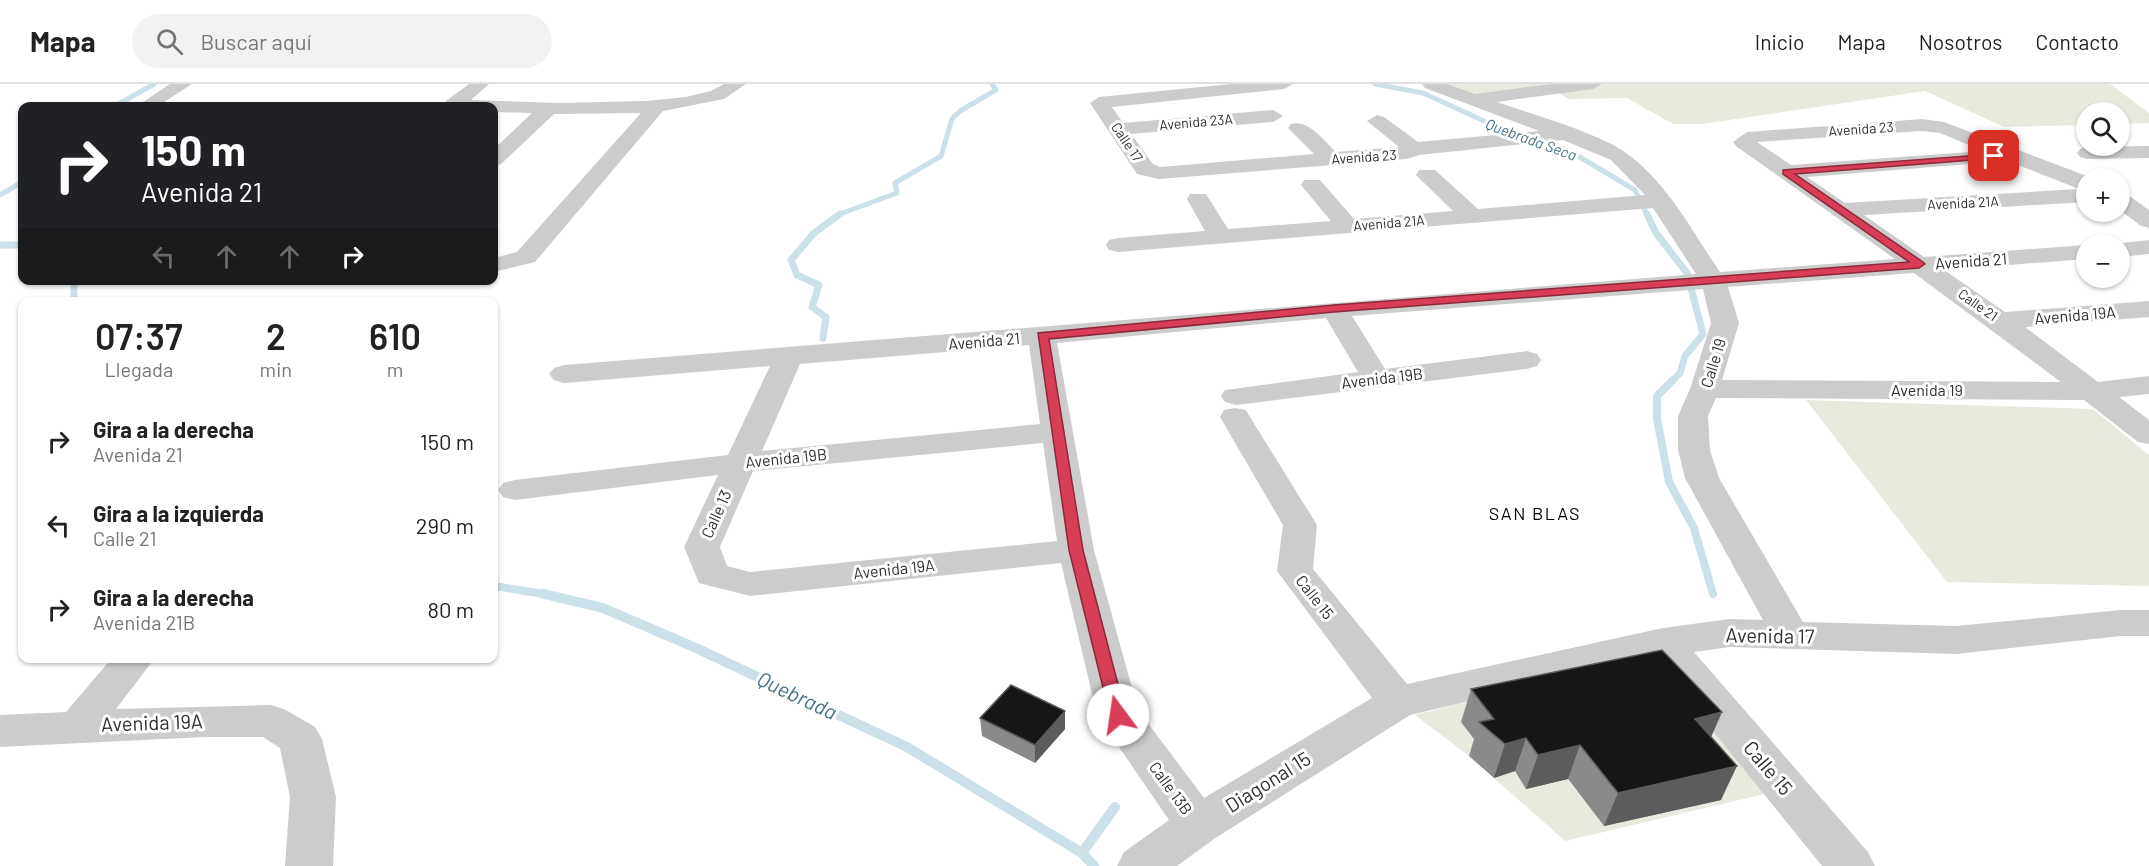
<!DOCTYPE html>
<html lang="es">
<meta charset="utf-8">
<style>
:root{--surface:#fff;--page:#f2f2f2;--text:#222;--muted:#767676;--line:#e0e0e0}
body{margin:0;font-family:Barlow,sans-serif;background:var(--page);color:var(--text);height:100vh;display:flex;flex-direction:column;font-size:22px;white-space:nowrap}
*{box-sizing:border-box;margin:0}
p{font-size:20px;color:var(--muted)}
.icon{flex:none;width:33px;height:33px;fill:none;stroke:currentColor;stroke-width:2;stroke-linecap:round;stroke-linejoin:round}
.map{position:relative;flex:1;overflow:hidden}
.side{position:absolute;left:18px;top:213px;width:480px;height:366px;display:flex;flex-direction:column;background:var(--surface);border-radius:12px;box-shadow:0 2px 4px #0004}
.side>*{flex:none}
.top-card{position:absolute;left:18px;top:18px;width:480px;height:183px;border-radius:12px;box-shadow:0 2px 4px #0004;background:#202124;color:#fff;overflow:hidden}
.tools{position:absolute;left:2076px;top:18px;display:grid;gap:12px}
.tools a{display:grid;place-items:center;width:54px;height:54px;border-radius:50%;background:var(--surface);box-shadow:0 2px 4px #0004;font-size:30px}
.pin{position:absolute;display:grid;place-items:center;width:51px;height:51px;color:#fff;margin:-26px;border-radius:12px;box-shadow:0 3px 9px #0006}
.me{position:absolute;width:66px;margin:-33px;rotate:346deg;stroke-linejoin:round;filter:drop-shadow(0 0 4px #0008)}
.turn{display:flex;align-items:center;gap:21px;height:126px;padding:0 24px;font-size:27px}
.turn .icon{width:78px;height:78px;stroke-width:2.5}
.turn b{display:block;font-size:42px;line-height:51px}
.lanes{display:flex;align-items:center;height:57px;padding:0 24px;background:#0003;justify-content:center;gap:30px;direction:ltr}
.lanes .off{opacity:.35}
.eta{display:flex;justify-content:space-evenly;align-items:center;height:102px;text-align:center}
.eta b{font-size:36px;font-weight:600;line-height:42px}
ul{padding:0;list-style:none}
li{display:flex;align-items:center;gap:18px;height:84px;padding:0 24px}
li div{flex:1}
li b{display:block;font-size:22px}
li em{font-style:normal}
header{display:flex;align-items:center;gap:36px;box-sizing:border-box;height:84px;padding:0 30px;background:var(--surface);border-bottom:2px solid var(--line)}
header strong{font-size:28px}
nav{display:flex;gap:33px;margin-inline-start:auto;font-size:21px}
.search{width:420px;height:54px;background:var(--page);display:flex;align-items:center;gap:15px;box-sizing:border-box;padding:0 21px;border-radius:33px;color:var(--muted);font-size:22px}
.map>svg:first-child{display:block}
</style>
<header>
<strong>Mapa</strong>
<div class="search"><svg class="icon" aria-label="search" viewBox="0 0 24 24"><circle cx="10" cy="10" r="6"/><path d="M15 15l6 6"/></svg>Buscar aquí</div>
<nav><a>Inicio</a><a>Mapa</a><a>Nosotros</a><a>Contacto</a></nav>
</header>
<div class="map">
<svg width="2149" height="782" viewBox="0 0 2149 782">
<rect width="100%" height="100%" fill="#fff"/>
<g fill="#e6ebdd">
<polygon points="1450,0 2110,0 2149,29 2149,39 2120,40 2120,28 2086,28 2086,41 2004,43 1925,7 1702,40 1673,40 1627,14 1569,15 1556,8 1490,17"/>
<polygon points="1806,316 2093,325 2149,371 2149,502 1947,498"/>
<polygon points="1657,571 1773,708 1565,757 1494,694 1515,687 1567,695 1604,742 1720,716 1462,638 1484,668 1469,672 1415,631"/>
</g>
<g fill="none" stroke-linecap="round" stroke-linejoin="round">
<g stroke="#cbe0e9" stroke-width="5">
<polyline points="1375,0 1423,9 1517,52"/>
<polyline points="115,22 154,0"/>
<polyline points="1535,56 1568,66 1635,106 1647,131"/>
<polyline points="0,111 22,98"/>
<polyline points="837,131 897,109 895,99 941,72 952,35 960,27 996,6 992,0"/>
</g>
<g stroke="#cbe0e9" stroke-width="7">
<polyline points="1647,130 1656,149 1687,189 1703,250 1685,272 1680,289 1671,298"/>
<polyline points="0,161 22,161"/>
<polyline points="74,196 74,218"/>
<polyline points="823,254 826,233 812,223 819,201 797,191 791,176 814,149 840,130"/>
</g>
<g stroke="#cbe0e9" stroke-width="8">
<polyline points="1672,297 1657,312 1657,335 1669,398 1694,444 1713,510"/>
<polyline points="494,502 550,511"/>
</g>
<g stroke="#cbe0e9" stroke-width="10">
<polyline points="544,510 603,524 696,564 907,663 1082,769"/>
<polyline points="1094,782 1082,769 1115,723"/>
</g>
<g fill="#ccc" fill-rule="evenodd">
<polygon points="170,0 192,0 158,22 137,22"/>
<polygon points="469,0 489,0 471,16 558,19 646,17 686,13 711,7 724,0 746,0 724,15 663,27 535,178 494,188 494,174 517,168 641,29 554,30 501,80 494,82 494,65 532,29 494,28 494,22 445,22 446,17"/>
<path d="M 1231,0 L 1293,0 L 1284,5 L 1112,23 L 1123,39 L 1273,26 L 1283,32 L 1273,38 L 1131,50 L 1153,80 L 1160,83 L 1314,70 L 1288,44 L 1291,40 C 1309,35 1324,57 1336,68 L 1399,63 L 1367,37 L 1377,31 L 1384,33 L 1418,58 L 1539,47 L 1425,4 L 1422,0 L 1448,0 L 1475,10 L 1551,0 L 1602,0 L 1593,5 L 1497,18 C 1531,30 1599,49 1626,69 C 1667,98 1692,147 1720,188 L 1895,175 L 1736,62 L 1733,58 L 1747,48 L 1922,35 L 1944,38 L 2092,94 L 2086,94 L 2086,118 L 1864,131 L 1924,173 L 2086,161 L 2086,175 L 1944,186 L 2005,228 L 2149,217 L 2149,233 L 2025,243 L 2098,298 L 2149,292 L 2149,310 L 2119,313 L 2149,336 L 2149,360 L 2138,358 L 2084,316 L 1716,314 L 1708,332 L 1710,366 L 1719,394 L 1803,538 L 1956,542 L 2121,526 L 2149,526 L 2149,552 L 2121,552 L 1956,570 L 1730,563 L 1694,568 L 1868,768 L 1875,782 L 1822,782 L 1654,574 L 1410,631 L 1214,755 L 1177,782 L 1117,782 L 1124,768 L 1169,736 L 1097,631 L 1061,479 L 750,512 L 699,499 L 684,463 L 718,391 L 515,416 L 503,413 L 498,406 L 503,399 L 515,396 L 728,371 L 770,282 L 564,299 L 554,296 L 549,290 L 554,284 L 564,281 L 1696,190 L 1653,124 L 1118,168 L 1109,166 L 1106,161 L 1109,156 L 1118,154 L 1205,147 L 1187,115 L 1190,110 L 1206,110 L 1228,145 L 1331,137 L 1301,101 L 1304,96 L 1320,96 L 1354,135 L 1453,127 L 1416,91 L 1419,86 L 1435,86 L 1478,125 L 1645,111 L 1611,76 L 1563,56 L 1419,71 L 1407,75 L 1159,95 L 1137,90 L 1090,19 L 1099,13 ZM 1922,47 L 1940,49 L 1983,67 L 1791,81 L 1757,58 ZM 2008,77 L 2079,105 L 1845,119 L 1807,93 ZM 1914,189 L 2061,298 L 1722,296 L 1739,239 L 1728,203 ZM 1703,205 L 1711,239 L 1690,305 L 1678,332 L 1678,366 L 1685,394 L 1763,536 L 1730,535 L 1663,544 L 1407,600 L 1313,485 L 1317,441 L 1250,333 L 1246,326 L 1235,324 L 1224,326 L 1220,333 L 1283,441 L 1277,487 L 1372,614 L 1204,714 L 1138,626 L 1094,466 L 1057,259 L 1326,234 L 1358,288 L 1225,306 L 1221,312 L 1225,318 L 1236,321 L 1527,285 L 1537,282 L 1541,276 L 1537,270 L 1527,267 L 1385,285 L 1352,232 ZM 1029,261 L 1040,340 L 762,367 L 800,280 ZM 1043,359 L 1057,457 L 750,488 L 727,482 L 720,463 L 753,387 Z"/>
<polygon points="2149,62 2149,74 2087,75 2080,73 2077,69 2080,65 2087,63"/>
<polygon points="2120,109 2128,111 2149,126 2149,144 2141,142 2120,126"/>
<polygon points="2149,156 2149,170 2120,173 2120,160 2113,160"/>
<polygon points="112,574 155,574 116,625 271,621 286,626 315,643 322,655 336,713 333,782 285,782 290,713 280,664 263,653 205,653 0,663 0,631 66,628"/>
</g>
</g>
<g fill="#8a8a8a">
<polygon points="1471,605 1722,628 1711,653 1721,716 1604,742 1568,695 1526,705 1515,687 1494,694 1469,672 1474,655 1461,638"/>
<polygon points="1065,627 1065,645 1035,679 982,652 980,634"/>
</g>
<g fill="#5c5c5c">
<polygon points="1065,627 1065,645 1035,679 1035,661"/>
<polygon points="1722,628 1707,662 1695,635"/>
<polygon points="1526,654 1515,687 1494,694 1505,660"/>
<polygon points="1580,661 1568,695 1526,705 1538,671"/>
<polygon points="1737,682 1721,716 1604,742 1618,709"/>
</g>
<g fill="#161616" stroke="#5c5c5c" stroke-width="1.5">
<polygon points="1662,566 1722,628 1695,635 1737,682 1618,709 1580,661 1538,671 1526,654 1505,660 1479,638 1494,635 1471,605"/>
<polygon points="1011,601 1065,627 1035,661 980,634"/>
</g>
<polygon fill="#d83e57" stroke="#8c2839" stroke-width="1.5" points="1994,70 1997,74 1795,90 1923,178 1925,180 1919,184 1334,228 1049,255 1083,466 1126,631 1124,636 1111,636 1069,466 1038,249 1334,221 1909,178 1783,90 1783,86"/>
<g text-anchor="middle" stroke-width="6" stroke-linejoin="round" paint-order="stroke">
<g font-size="14" fill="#2f2f2f" stroke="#fff">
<text transform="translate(1196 38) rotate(-5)" y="5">Avenida 23A</text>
<text transform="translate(1861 45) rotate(-4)" y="5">Avenida 23</text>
<text transform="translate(1127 58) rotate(56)" y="5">Calle 17</text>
<text transform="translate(1364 73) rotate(-4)" y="5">Avenida 23</text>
<text transform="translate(1963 119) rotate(-3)" y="5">Avenida 21A</text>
<text transform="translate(1389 139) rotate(-5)" y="5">Avenida 21A</text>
<text transform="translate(1978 221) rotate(35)" y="5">Calle 21</text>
</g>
<g font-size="15" font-style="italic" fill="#43758a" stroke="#fff">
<text transform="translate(1531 56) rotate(20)" y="5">Quebrada Seca</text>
</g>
<g font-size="16" fill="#2f2f2f" stroke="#fff">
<text transform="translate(1971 177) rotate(-4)" y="6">Avenida 21</text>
<text transform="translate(2075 231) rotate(-5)" y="6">Avenida 19A</text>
<text transform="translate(984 257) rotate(-5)" y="6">Avenida 21</text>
<text transform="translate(1713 279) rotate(-73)" y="6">Calle 19</text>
<text transform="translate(1382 294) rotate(-7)" y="6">Avenida 19B</text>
<text x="1927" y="312">Avenida 19</text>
<text transform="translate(786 374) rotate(-6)" y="6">Avenida 19B</text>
<text transform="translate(716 430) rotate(-66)" y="6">Calle 13</text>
<text transform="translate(894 485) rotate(-6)" y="6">Avenida 19A</text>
<text transform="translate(1315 513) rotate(52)" y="6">Calle 15</text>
<text transform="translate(1171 704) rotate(54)" y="6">Calle 13B</text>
</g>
<g font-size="18" letter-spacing="1.5" fill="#000" stroke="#fff">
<text x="1535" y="436">SAN BLAS</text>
</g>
<g font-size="20" fill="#2f2f2f" stroke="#fff">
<text transform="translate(1770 552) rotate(1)" y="7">Avenida 17</text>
<text transform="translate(152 639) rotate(-2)" y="7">Avenida 19A</text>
<text transform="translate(1768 684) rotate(50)" y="7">Calle 15</text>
<text transform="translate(1268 698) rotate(-32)" y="7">Diagonal 15</text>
</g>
<g font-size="21" font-style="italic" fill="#43758a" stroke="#fff">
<text transform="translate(797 612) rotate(25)" y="7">Quebrada</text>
</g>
</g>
</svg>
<div class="tools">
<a><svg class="icon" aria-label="search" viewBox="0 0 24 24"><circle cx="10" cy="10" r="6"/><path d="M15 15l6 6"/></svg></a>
<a>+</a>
<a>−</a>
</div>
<div class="pin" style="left:1994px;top:72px;background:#d93025"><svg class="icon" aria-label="arrive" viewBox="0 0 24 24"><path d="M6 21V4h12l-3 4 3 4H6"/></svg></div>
<svg class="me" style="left:1118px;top:631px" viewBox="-20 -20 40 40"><circle r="19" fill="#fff"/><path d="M0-13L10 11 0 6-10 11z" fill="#d83e57"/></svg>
<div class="top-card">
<div class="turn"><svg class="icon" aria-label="right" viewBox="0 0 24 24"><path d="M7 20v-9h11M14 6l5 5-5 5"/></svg><div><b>150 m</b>Avenida 21</div></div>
<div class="lanes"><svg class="icon off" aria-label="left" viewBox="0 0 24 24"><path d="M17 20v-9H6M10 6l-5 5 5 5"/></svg><svg class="icon off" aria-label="ahead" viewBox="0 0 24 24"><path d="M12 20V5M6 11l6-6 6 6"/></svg><svg class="icon off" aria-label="ahead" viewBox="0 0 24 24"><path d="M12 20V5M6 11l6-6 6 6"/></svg><svg class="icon" aria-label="right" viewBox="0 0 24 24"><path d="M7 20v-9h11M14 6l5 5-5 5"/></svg></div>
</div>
<section class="side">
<div class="eta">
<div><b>07:37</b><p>Llegada</p></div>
<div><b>2</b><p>min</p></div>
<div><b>610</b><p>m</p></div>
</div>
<ul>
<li><svg class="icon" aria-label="right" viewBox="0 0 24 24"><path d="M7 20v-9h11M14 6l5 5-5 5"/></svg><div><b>Gira a la derecha</b><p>Avenida 21</p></div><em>150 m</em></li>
<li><svg class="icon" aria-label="left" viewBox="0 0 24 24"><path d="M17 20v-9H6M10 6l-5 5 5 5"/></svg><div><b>Gira a la izquierda</b><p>Calle 21</p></div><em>290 m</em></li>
<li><svg class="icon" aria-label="right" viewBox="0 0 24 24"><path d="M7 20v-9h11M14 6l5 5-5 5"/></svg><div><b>Gira a la derecha</b><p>Avenida 21B</p></div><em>80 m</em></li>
</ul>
</section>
</div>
